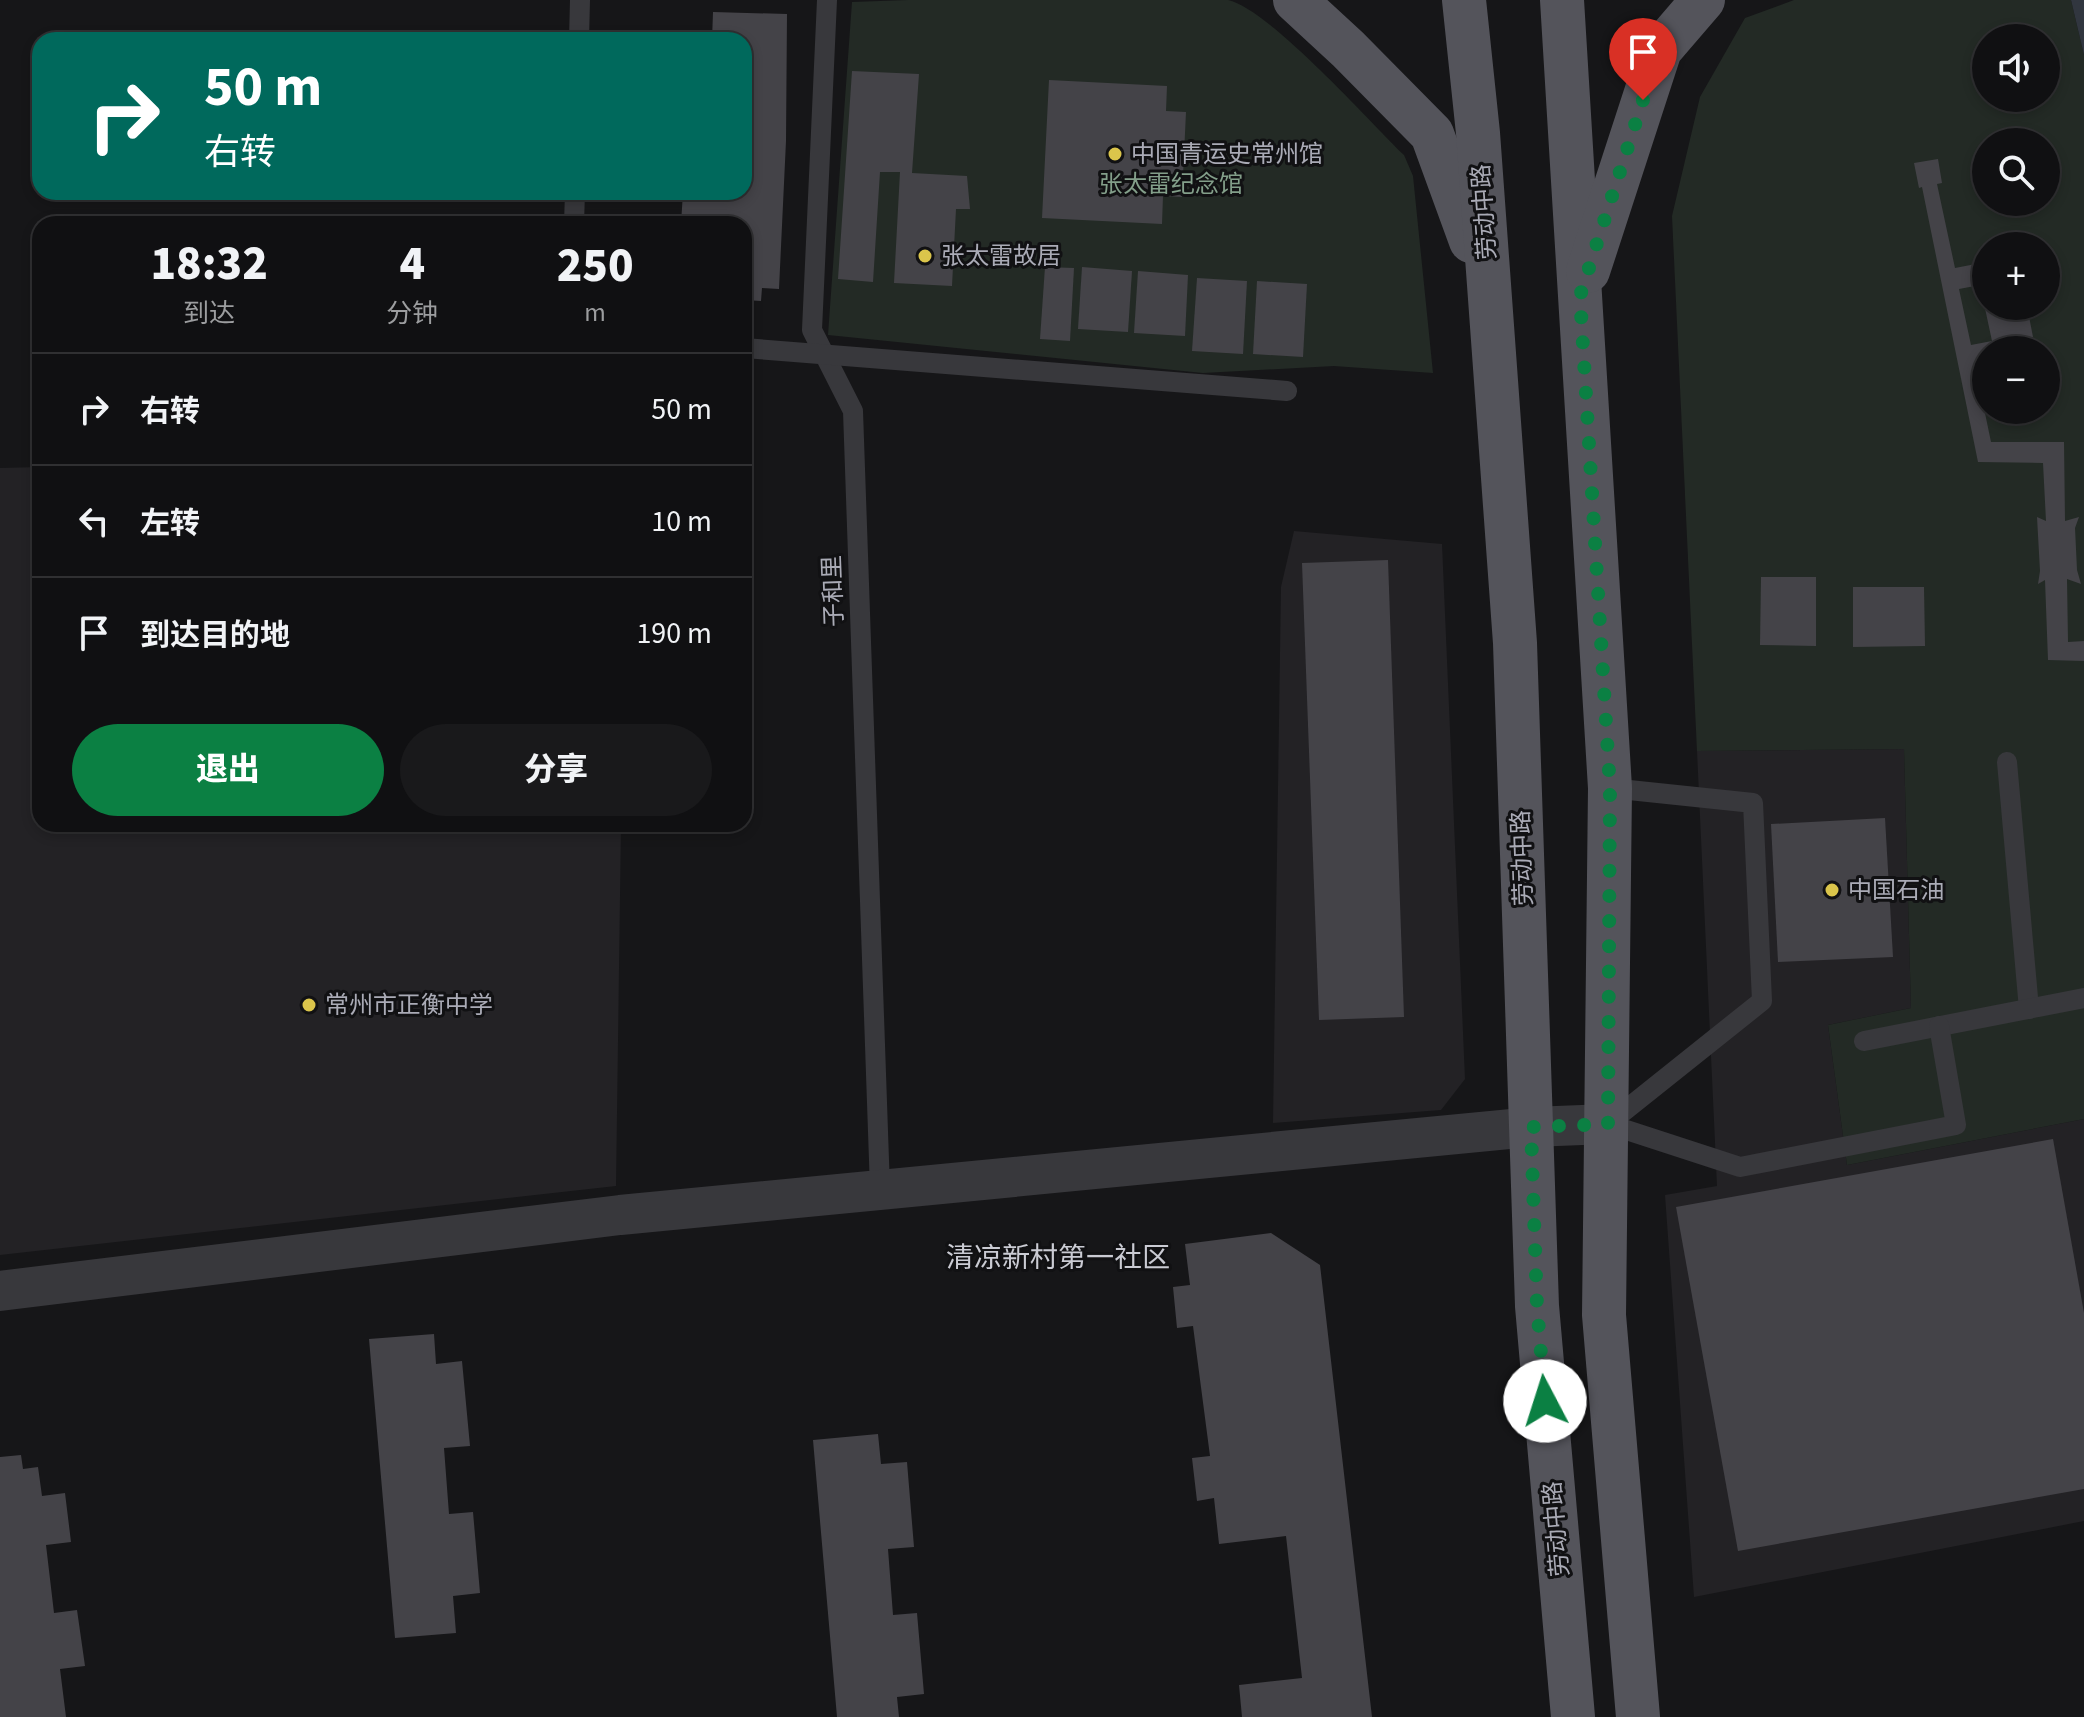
<!DOCTYPE html>
<html lang="zh">
<meta charset="utf-8">
<style>
:root{--surface:#101012;--page:#19191b;--text:#f1f3f6;--muted:#9c9d9f;--line:#303032;--accent:#0b8043}
body{margin:0;font-family:"Source Sans 3","Noto Sans SC",sans-serif;background:var(--page);color:var(--text);height:100vh;display:flex;flex-direction:column;font-size:30px;white-space:nowrap}
*{box-sizing:border-box;margin:0}
p{font-size:26px;color:var(--muted)}
.icon{flex:none;width:44px;height:44px;fill:none;stroke:currentColor;stroke-width:2;stroke-linecap:round;stroke-linejoin:round}
.map{position:relative;flex:1;overflow:hidden}
.sheet{position:absolute;left:32px;top:216px;width:720px;height:616px;display:flex;flex-direction:column;background:var(--surface);border-radius:24px;box-shadow:0 4px 12px #0003,0 0 0 2px var(--line)}
.sheet>*{flex:none}
.banner{position:absolute;left:32px;top:32px;width:720px;height:168px;border-radius:24px;box-shadow:0 4px 12px #0003,0 0 0 2px var(--line);background:#00695c;color:#fff;overflow:hidden}
.tools{position:absolute;left:1972px;top:24px;display:grid;gap:16px}
.tools a{display:grid;place-items:center;width:88px;height:88px;border-radius:50%;background:var(--surface);box-shadow:0 4px 12px #0003,0 0 0 2px var(--line);font-size:40px}
.pin{position:absolute;display:grid;place-items:center;width:68px;height:68px;color:#fff;margin:-82px -34px;border-radius:50% 50% 50% 0;rotate:-45deg;box-shadow:0 0 8px #0007}
.pin .icon{rotate:45deg}
.me{position:absolute;width:88px;margin:-44px;rotate:355deg;stroke-linejoin:round;filter:drop-shadow(0 0 6px #0008)}
.turn{display:flex;align-items:center;gap:28px;height:168px;padding:0 40px;font-size:36px}
.turn .icon{width:104px;height:104px;stroke-width:2.5}
.turn b{display:block;font-size:56px;line-height:68px}
.eta{display:flex;justify-content:space-evenly;align-items:center;height:136px;text-align:center}
.eta b{font-size:48px;font-weight:800;line-height:56px}
.cta{display:flex;gap:16px;margin-top:auto;padding:16px 40px}
.cta a{flex:1;height:92px;border-radius:48px;background:var(--accent);color:#fff;font-size:32px;font-weight:800;line-height:92px;text-align:center}
.cta a+a{background:var(--page);color:var(--text)}
ul{padding:0;list-style:none}
li{display:flex;align-items:center;gap:24px;height:112px;padding:0 40px;border-top:2px solid var(--line)}
li div{flex:1}
li b{display:block;font-size:30px}
li em{font-style:normal}
.map>svg:first-child{display:block}
</style>
<div class="map">
<svg width="2084" height="1717" viewBox="0 0 2084 1717">
<rect width="100%" height="100%" fill="#161618"/>
<g fill="#232225">
<polygon points="40,467 40,824 621,824 616,1186 0,1255 0,468"/>
<polygon points="1294,531 1442,544 1465,1079 1441,1110 1273,1123 1281,587"/>
<polygon points="1904,749 1911,1008 1828,1025 1847,1165 2084,1119 2084,1521 1694,1597 1665,1195 1717,1186 1697,751"/>
</g>
<g fill="#232a25" fill-rule="evenodd">
<path d="M 908,0 L 1228,0 C 1269,9 1369,121 1404,155 L 1413,176 L 1433,373 L 1334,366 L 1203,373 L 828,335 L 852,2 Z"/>
<path d="M 1794,0 L 2071,0 L 2084,55 L 2084,1119 L 1847,1165 L 1828,1025 L 1911,1008 L 1904,749 L 1697,751 L 1672,216 L 1700,97 L 1745,18 ZM 1986,38 L 2046,38 L 2046,98 L 1986,98 ZM 1986,142 L 2046,142 L 2046,202 L 1986,202 ZM 1986,246 L 2046,246 L 2046,306 L 1986,306 ZM 1986,350 L 2046,350 L 2046,410 L 1986,410 Z"/>
</g>
<polygon fill="#31363f" points="2071,0 2084,0 2084,55"/>
<g fill="#444348" fill-rule="evenodd">
<polygon points="713,12 787,14 786,141 779,289 762,288 761,301 744,300 744,224 681,224 683,192 744,192 744,40 712,40"/>
<polygon points="852,71 919,74 912,173 967,176 970,209 956,209 952,286 894,283 900,172 880,172 873,282 838,279"/>
<polygon points="1049,80 1167,86 1166,111 1186,112 1182,197 1163,196 1162,224 1042,218"/>
<path d="M 1938,159 L 1942,183 L 1937,184 L 1955,268 L 1986,262 L 1986,306 L 2027,306 L 2033,337 L 2022,339 L 2024,350 L 1986,350 L 1986,363 L 1975,365 L 1991,442 L 2064,442 L 2065,521 L 2079,517 L 2075,528 L 2077,570 L 2081,584 L 2067,579 L 2068,642 L 2084,641 L 2084,661 L 2048,660 L 2045,580 L 2038,584 L 2040,571 L 2037,517 L 2046,521 L 2043,463 L 1978,462 L 1922,187 L 1919,188 L 1914,163 ZM 1980,285 L 1992,341 L 1971,345 L 1959,289 Z"/>
<polygon points="1045,267 1074,268 1070,341 1040,339"/>
<polygon points="1082,267 1132,271 1128,332 1078,329"/>
<polygon points="1138,271 1188,275 1185,336 1134,333"/>
<polygon points="1197,278 1247,281 1243,354 1192,351"/>
<polygon points="1257,281 1307,284 1303,357 1253,354"/>
<polygon points="1388,560 1404,1017 1319,1020 1302,563"/>
<polygon points="1761,577 1816,577 1816,646 1760,645"/>
<polygon points="1853,587 1924,587 1925,646 1853,647"/>
<polygon points="1885,818 1893,957 1778,962 1771,824"/>
<polygon points="2053,1139 2084,1313 2084,1489 1738,1551 1676,1207"/>
<polygon points="1271,1233 1320,1265 1372,1717 1242,1717 1239,1685 1302,1678 1286,1536 1219,1544 1214,1498 1197,1501 1192,1458 1210,1456 1193,1326 1177,1328 1173,1287 1190,1285 1185,1244"/>
<polygon points="434,1334 436,1364 462,1361 470,1446 444,1448 449,1514 473,1512 480,1593 453,1596 456,1633 395,1638 369,1339"/>
<polygon points="878,1434 881,1464 907,1462 914,1547 888,1549 893,1615 917,1613 924,1694 897,1697 899,1717 837,1717 813,1440"/>
<polygon points="21,1455 23,1469 38,1467 42,1496 65,1493 71,1542 46,1545 54,1613 77,1610 85,1666 60,1669 66,1717 0,1717 0,1457"/>
</g>
<g fill="none" stroke-linecap="round" stroke-linejoin="round">
<g stroke="#38383c" stroke-width="20">
<polyline points="827,0 812,330 853,411 880,1189"/>
<polyline points="579,40 580,0"/>
<polyline points="574,224 575,192"/>
<polyline points="744,348 1287,391"/>
<polyline points="2007,762 2029,1009"/>
<polyline points="1864,1041 2084,998"/>
<polyline points="1608,1124 1762,1001 1753,803 1610,788"/>
<polyline points="1608,1124 1740,1167 1956,1125 1939,1026"/>
</g>
<polyline stroke="#38383c" stroke-width="40" points="0,1291 620,1215 1531,1127 1608,1124"/>
<g stroke="#54545b" stroke-width="44">
<polyline points="1295,0 1348,49 1432,134 1471,241"/>
<polyline points="1464,0 1478,133 1515,643 1537,1306 1573,1717"/>
<polyline points="1562,0 1610,788 1604,1315 1638,1717"/>
<polyline points="1588,271 1660,50 1703,0"/>
</g>
</g>
<g fill="none" stroke-linecap="round" stroke-linejoin="round">
<polyline stroke="#0b8043" stroke-width="14" stroke-dasharray="0 25.2" points="1545,1401 1537,1306 1531,1127 1608,1124 1610,788 1580,296 1643,100"/>
</g>
<g fill="#dbc54b" stroke="#111113" stroke-width="3">
<circle cx="1115" cy="154" r="8"/>
<circle cx="925" cy="256" r="8"/>
<circle cx="1832" cy="890" r="8"/>
<circle cx="309" cy="1005" r="8"/>
</g>
<g text-anchor="middle" stroke-width="6" stroke-linejoin="round" paint-order="stroke">
<g font-size="24" fill="#aaabb6" stroke="#111113" text-anchor="start">
<text x="1131" y="162">中国青运史常州馆</text>
<text x="941" y="264">张太雷故居</text>
<text x="1848" y="898">中国石油</text>
<text x="325" y="1013">常州市正衡中学</text>
</g>
<g font-size="24" fill="#839f8a" stroke="#111113">
<text x="1171" y="192">张太雷纪念馆</text>
</g>
<g font-size="24" fill="#aaabb6" stroke="#111113">
<text transform="translate(1484 212) rotate(-94)" y="8">劳动中路</text>
<text transform="translate(833 591) rotate(-92)" y="8">子和里</text>
<text transform="translate(1522 858) rotate(-92)" y="8">劳动中路</text>
<text transform="translate(1556 1529) rotate(-95)" y="8">劳动中路</text>
</g>
<g font-size="28" fill="#cacbd3" stroke="#111113">
<text x="1058" y="1267">清凉新村第一社区</text>
</g>
</g>
</svg>
<div class="tools">
<a><svg class="icon" aria-label="sound" viewBox="0 0 24 24"><path d="M4 9h4l5-4v14l-5-4H4zM17 9q2 3 0 6"/></svg></a>
<a><svg class="icon" aria-label="search" viewBox="0 0 24 24"><circle cx="10" cy="10" r="6"/><path d="M15 15l6 6"/></svg></a>
<a>+</a>
<a>−</a>
</div>
<div class="pin" style="left:1643px;top:100px;background:#d93025"><svg class="icon" aria-label="arrive" viewBox="0 0 24 24"><path d="M6 21V4h12l-3 4 3 4H6"/></svg></div>
<svg class="me" style="left:1545px;top:1401px" viewBox="-20 -20 40 40"><circle r="19" fill="#fff"/><path d="M0-13L10 11 0 6-10 11z" fill="#0b8043"/></svg>
<div class="banner">
<div class="turn"><svg class="icon" aria-label="right" viewBox="0 0 24 24"><path d="M7 20v-9h11M14 6l5 5-5 5"/></svg><div><b>50 m</b>右转</div></div>
</div>
<section class="sheet">
<div class="eta">
<div><b>18:32</b><p>到达</p></div>
<div><b>4</b><p>分钟</p></div>
<div><b>250</b><p>m</p></div>
</div>
<ul>
<li><svg class="icon" aria-label="right" viewBox="0 0 24 24"><path d="M7 20v-9h11M14 6l5 5-5 5"/></svg><div><b>右转</b></div><em>50 m</em></li>
<li><svg class="icon" aria-label="left" viewBox="0 0 24 24"><path d="M17 20v-9H6M10 6l-5 5 5 5"/></svg><div><b>左转</b></div><em>10 m</em></li>
<li><svg class="icon" aria-label="arrive" viewBox="0 0 24 24"><path d="M6 21V4h12l-3 4 3 4H6"/></svg><div><b>到达目的地</b></div><em>190 m</em></li>
</ul>
<div class="cta"><a>退出</a><a>分享</a></div>
</section>
</div>
